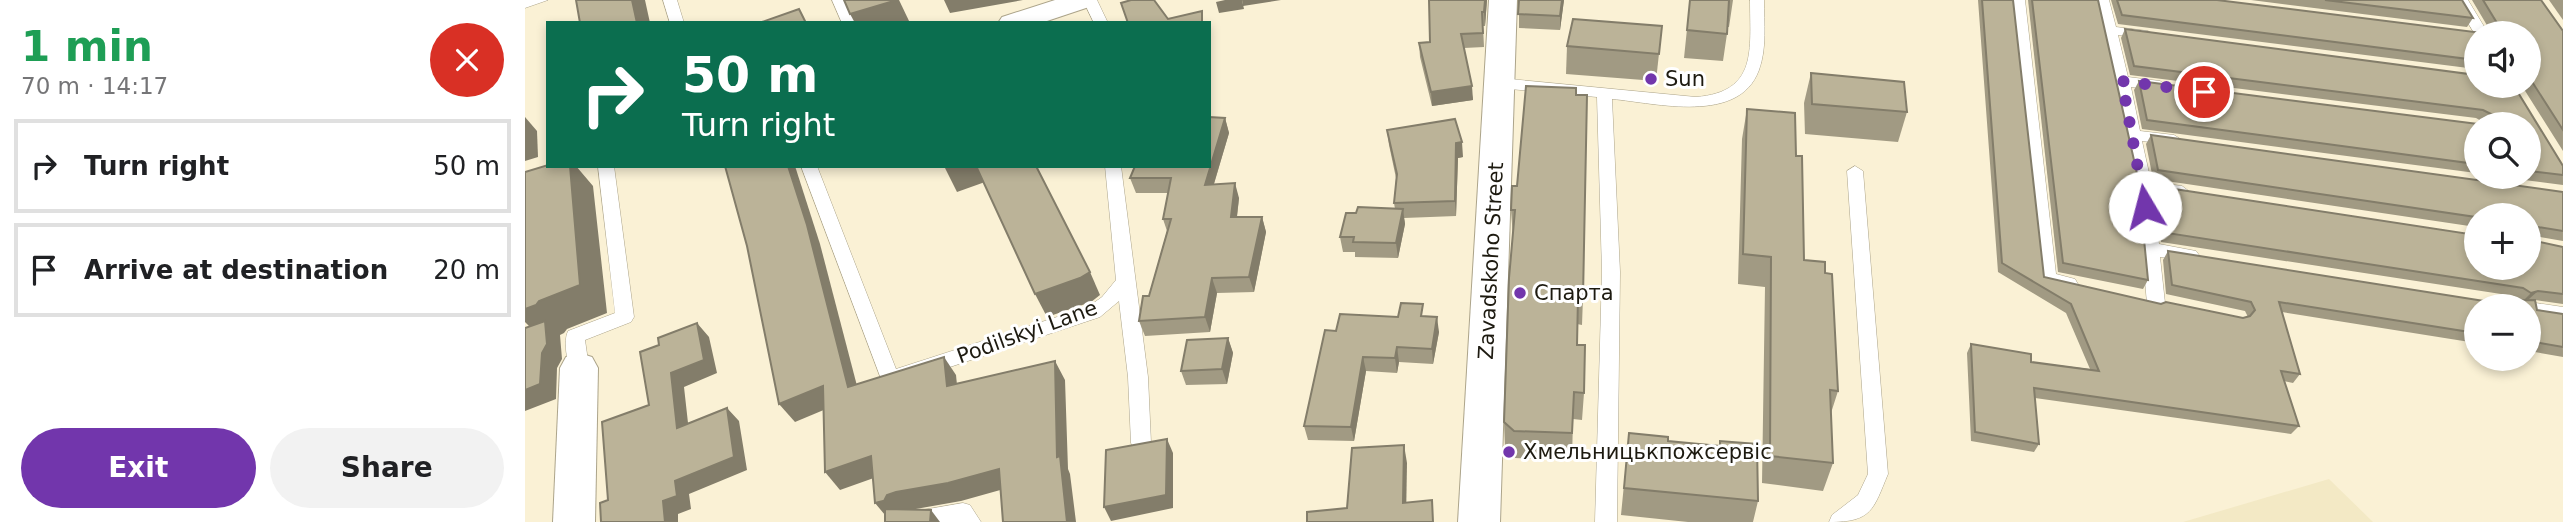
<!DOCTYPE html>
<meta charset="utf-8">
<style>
:root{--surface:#fff;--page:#f2f2f2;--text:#202124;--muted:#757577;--line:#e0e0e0;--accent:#7236ac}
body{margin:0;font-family:"DejaVu Sans",sans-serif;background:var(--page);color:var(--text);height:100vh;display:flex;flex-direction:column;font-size:26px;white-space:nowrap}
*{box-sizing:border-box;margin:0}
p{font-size:23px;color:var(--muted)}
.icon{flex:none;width:38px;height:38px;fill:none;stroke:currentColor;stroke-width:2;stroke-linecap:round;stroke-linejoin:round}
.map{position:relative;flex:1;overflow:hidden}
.details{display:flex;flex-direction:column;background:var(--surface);width:525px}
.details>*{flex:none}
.banner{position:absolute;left:21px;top:21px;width:665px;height:147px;border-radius:0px;box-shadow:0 4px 10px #0003;background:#0b6e4f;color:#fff;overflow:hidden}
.tools{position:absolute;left:1939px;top:21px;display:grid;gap:14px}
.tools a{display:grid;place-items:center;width:77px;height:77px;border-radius:50%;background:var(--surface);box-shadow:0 4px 10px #0003;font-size:35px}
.pin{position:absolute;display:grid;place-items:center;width:60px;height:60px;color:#fff;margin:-30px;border:4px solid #fff;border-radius:50%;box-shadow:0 2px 7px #0007}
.me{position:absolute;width:77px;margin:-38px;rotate:352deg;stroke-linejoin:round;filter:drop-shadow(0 0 5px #0008)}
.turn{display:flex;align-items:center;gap:24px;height:147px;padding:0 21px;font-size:32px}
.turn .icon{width:91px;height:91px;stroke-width:2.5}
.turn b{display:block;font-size:49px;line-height:60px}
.round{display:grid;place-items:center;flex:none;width:74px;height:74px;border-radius:37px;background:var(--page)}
.summary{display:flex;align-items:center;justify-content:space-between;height:119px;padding:0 21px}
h1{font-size:42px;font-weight:800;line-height:52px;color:#1e9e55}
.cta{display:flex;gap:14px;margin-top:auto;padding:14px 21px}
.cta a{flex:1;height:80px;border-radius:42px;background:var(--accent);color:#fff;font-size:28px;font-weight:800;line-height:80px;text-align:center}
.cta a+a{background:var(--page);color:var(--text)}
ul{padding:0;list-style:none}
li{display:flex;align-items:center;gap:21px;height:94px;margin:0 14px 10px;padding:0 7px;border:4px solid var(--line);border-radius:0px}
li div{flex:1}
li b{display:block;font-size:26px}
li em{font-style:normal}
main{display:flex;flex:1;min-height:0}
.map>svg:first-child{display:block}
</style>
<main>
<section class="details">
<div class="summary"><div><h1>1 min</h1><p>70 m · 14:17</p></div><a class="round" style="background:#d93025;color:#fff"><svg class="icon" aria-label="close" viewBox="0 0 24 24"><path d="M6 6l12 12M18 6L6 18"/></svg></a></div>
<ul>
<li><svg class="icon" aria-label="right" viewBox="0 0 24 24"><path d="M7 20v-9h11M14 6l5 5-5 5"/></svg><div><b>Turn right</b></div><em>50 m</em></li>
<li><svg class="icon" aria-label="arrive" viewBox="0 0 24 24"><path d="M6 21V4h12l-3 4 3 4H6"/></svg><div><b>Arrive at destination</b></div><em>20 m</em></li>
</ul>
<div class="cta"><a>Exit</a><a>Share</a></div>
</section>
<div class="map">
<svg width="2038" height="522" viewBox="0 0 2038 522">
<rect width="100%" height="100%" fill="#faf1d5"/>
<polygon fill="#f3e9c5" points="1804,479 1848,522 1658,522"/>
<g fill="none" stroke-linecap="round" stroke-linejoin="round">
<g stroke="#aca48a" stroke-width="1">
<g id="service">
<polygon points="0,0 23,0 0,8"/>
<polygon points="138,0 152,0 159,23 145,23"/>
<polygon points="307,0 321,0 331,23 317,23"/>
<polygon points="558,0 572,0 583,23 569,23"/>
<path d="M 1225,0 L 1239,0 C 1239,23 1242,48 1234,70 C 1214,125 1131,103 1087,99 L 1095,272 L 1092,522 L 1070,522 L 1077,272 L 1072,97 L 974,88 L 967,83 L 974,78 L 1171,97 C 1233,92 1225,50 1225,0 Z"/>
<polygon points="1486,0 1500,0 1531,274 1550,279 1553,284 1550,289 1544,291 1517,284 1514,279"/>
<polygon points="1570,0 1584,0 1591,27 1623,31 1630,35 1623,39 1593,35 1603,77 1635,81 1642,86 1635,91 1606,87 1615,131 1649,135 1657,140 1649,145 1617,141 1626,182 1657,186 1665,192 1657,198 1628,193 1634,244 1671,251 1674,255 1671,259 1665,261 1635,257 1640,303 1637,308 1625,308 1622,303 1611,186"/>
<polygon points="1929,0 1943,0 1963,33 1951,33 1951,36"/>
<path d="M 73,166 L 89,166 L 109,317 L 106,322 L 60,340 L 64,368 L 61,373 L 54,376 L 47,373 C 42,363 38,341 43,331 L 90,313 Z"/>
<polygon points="276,166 292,166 371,369 563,307 577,297 591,280 580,166 596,166 623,377 626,443 623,449 616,452 609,449 606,443 603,377 594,301 575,317 365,387 358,384"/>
<path d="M 1330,166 L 1338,171 L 1363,474 C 1348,510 1347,522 1304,522 L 1307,515 L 1333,495 L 1343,474 L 1322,171 Z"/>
<polygon points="2004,302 2038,307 2038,321 2004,316 2004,306 1996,306"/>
<polygon points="438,503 445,505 456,522 375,522 378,515 386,512"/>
</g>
</g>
<g stroke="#aca48a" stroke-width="2">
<g id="minor">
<polygon points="530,0 571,0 567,6 516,23 473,23 477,17"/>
<polygon points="964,0 992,0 975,522 933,522"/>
<polygon points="54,353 67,357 73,368 70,522 28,522 35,368 41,357"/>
</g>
</g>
<use href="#service" fill="#fff" fill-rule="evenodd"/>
<use href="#minor" fill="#fff" fill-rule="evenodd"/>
</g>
<g fill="#a19a83">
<polygon points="904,0 962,0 960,26 958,26 959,47 939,48 948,100 907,106 895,57 894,43 905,42"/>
<polygon points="994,0 1039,0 1035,30 994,28"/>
<polygon points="1165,0 1208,0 1204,27 1203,27 1198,61 1159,58"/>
<polygon points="1453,0 1488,0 1519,277 1636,304 1718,318 1723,317 1720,311 1641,294 1638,260 1643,251 1959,301 1995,300 1989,296 1636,242 1631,196 1636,187 1951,268 2004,215 1951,215 1951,227 1628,179 1621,144 1626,135 2038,192 2038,241 2010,236 2010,241 2038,247 2038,304 2010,300 2012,310 2038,314 2038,357 2004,351 2004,306 1951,306 1951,343 1757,312 1775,374 1768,383 1759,381 1774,426 1766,434 1510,398 1514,444 1509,452 1446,441 1442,353 1446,344 1506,362 1565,369 1541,313 1473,272"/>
<polygon points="1503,0 1573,0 1623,280 1618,289 1533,272"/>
<polygon points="1586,0 1692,0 1956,33 1960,27 1963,27 1947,0 2016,0 2038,31 2038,151 1997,86 2004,86 2004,33 1951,33 1951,69 1593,24"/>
<polygon points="1726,0 1937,0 1948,18 1942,27"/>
<polygon points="2024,0 2038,0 2038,20"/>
<polygon points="1137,26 1131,81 1041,74 1042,46"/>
<polygon points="1600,29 1951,75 1951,86 1989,86 2038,166 2038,185 1976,177 2004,177 2004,124 1956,124 1958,122 1951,118 1605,75 1596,38"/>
<polygon points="1286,73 1382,112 1373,142 1280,134 1279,103"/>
<polygon points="1614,81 1951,124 1951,173 1617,129 1609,90"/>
<polygon points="1222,109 1271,156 1279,260 1300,273 1313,391 1306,413 1308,463 1298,491 1237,483 1240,287 1213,284 1217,139"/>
<polygon points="700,118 704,133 689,184 714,198 712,217 737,217 741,232 729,292 692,293 685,332 620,336 614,321 624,296 642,231 638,219 643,193 611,193 605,178"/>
<polygon points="862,130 938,157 933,158 931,216 879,218 880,224 873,258 830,257 830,252 818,252 815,237 831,213 870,209 869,203 871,178 864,145"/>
<polygon points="987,186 1058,297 1057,325 1052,324 1052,345 1059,393 1057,420 1048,419 1047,460 990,458 980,448 979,422 988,238 986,210"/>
<polygon points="900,316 914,332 908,364 874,362 872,373 841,371 829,441 783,440 779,426 811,331 873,317"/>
<polygon points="703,338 708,353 702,384 661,385 656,371"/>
<polygon points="1104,433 1143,441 1194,446 1195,441 1233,501 1228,522 1163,522 1096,515"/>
</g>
<g fill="#837d6a">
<polygon points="107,0 120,0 125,23 112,23"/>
<polygon points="372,0 374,0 385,23 330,23 325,14"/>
<polygon points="419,0 498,0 425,13"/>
<polygon points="700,0 717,0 719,9 694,13 691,2"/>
<polygon points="717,0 756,0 718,6"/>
<polygon points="960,0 962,0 960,26 959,12"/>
<polygon points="1037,0 1039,0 1035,30 1035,16"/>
<polygon points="947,86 948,100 907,106 906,92"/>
<polygon points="0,117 12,131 13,157 0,161"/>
<polygon points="700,118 704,133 684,200 680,185"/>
<polygon points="937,142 938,157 933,158 931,216 930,201 931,143"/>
<polygon points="45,166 51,166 68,186 82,313 42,329 39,333 35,335 37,359 32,368 31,399 0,411 0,390 17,353 19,341 0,322 0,309"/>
<polygon points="263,166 270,166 295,244 337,405 323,387"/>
<polygon points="425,166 452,166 460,182 432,192 420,168"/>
<polygon points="710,183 714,198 710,232 706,217"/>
<polygon points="878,209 880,224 873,258 871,243"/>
<polygon points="737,217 741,232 729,292 724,277"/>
<polygon points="565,272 575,295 566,302 522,317 510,294"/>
<polygon points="687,278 692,293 685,332 680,317"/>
<polygon points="2013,291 2004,299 1997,302 2006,293"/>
<polygon points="912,317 914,332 908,364 907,349"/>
<polygon points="172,323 184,337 192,373 159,387 165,441 152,428 146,373"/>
<polygon points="703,338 708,353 702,384 697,369"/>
<polygon points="872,347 874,362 872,373 870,358"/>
<polygon points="419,357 431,375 434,405 422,386"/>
<polygon points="838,357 841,371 829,441 826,427"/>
<polygon points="530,361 540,380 543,469 545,474 551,522 542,522 532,457"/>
<polygon points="298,386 313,404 270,422 254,404"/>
<polygon points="202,408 214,421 222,470 164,494 166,509 153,514 153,522 140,522 138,501 150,481"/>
<polygon points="642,439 648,453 648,508 586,521 579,507"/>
<polygon points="879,445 882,463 881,521 878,503"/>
<polygon points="346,456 360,474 315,490 300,472"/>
<polygon points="474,469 486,487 436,501 385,510 365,521 350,503 362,495 371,492"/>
<polygon points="406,510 415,522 405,522"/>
</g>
<g fill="#bbb398" stroke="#837d6a" stroke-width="2">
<polygon points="51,0 107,0 112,23 55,23"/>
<polygon points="319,0 372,0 325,14"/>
<polygon points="606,0 629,0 643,19 677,11 677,23 603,23 596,3"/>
<polygon points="904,0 960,0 959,12 957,12 958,33 936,34 947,86 906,92 894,43 905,42"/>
<polygon points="994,0 1037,0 1035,16 993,14"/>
<polygon points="1165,0 1204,0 1202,34 1162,30"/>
<polygon points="1457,0 1488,0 1519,277 1636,304 1641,302 1718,318 1725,316 1730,310 1726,302 1647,285 1643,251 1959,301 2010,300 2012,310 2038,314 2038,347 2004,341 2004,306 1951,306 1951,333 1754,302 1775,374 1756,371 1774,426 1509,388 1514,444 1450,432 1446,344 1506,354 1506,362 1574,371 1546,304 1477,263"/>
<polygon points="1507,0 1573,0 1613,178 1623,280 1538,263"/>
<polygon points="1592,0 1692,0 1957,33 1960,27 1969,27 1972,23 1958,0 2016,0 2038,31 2038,130 2004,77 2004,33 1951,33 1951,60 1597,15"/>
<polygon points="1800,0 1937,0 1948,18"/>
<polygon points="274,9 281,23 234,23"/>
<polygon points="1048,19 1137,26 1134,54 1042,46"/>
<polygon points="1600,29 1951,75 1951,86 1989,86 2038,166 2038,175 2004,171 2004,124 1958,124 1961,118 1968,115 1958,110 1609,66"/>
<polygon points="1286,73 1379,82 1382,112 1287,104"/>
<polygon points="1614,81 1953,124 1951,124 1951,164 1622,120"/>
<polygon points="1001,86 1051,88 1051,95 1062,95 1058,297 1053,297 1052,345 1060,345 1059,393 1049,392 1047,433 989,431 979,422 984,278 990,210 986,210 987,186 992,186"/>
<polygon points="1222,109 1270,113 1271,156 1277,156 1279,260 1300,262 1300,273 1307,274 1313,391 1305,390 1308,463 1245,456 1246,257 1218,254"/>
<polygon points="684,117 700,118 680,185 710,183 706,217 737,217 724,277 687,278 680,317 614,321 618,296 624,296 646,219 638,219 646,178 605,178 610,166 684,166"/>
<polygon points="930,119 937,142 931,143 930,201 869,203 872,174 862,130"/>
<polygon points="1626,135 2038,192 2038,231 2013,227 2010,229 2010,241 2038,247 2038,294 2013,291 2006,293 1998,288 1642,233 1636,187 1951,235 1951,268 2004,268 2004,215 1951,215 1951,217 1633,170"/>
<polygon points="23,165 23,166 45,166 55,285 14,301 11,305 0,309 0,172"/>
<polygon points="200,166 263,166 282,225 323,387 419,357 422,386 530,361 532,457 535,456 542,522 478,522 474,469 423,483 371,492 362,495 358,503 358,501 350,503 346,456 300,472 298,386 254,404 222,246"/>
<polygon points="451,166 511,166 565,272 555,278 510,294"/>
<polygon points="833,207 878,209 871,243 828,242 829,237 815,237 821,213 831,213"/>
<polygon points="876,303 898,304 896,316 912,317 907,349 872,347 870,358 838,357 826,427 779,426 800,330 811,331 815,314 873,317"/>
<polygon points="20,321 22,344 17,353 15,384 0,390 0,328"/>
<polygon points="172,323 179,360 146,373 152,428 202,408 209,457 150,481 152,496 138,501 140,522 76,522 75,503 83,500 77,422 124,405 115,352 134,345 133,338"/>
<polygon points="703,338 697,369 656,371 662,340"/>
<polygon points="1104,433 1143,437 1143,441 1195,446 1195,441 1232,444 1233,501 1099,488"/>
<polygon points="642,439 641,495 579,507 581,450"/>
<polygon points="879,445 878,503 907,500 908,522 782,522 782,512 822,508 827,448"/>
<polygon points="360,509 406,510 405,522 360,522"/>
</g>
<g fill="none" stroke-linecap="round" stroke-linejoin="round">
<polyline stroke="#7236ac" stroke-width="12" stroke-dasharray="0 21.6" points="1620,207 1597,81 1679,92"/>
</g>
<g fill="#7236ac" stroke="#fff" stroke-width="2.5">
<circle cx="1126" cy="79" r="7"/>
<circle cx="995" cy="293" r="7"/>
<circle cx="984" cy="452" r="7"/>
</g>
<g text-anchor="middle" stroke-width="6" stroke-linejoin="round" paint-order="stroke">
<g font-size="21" fill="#1d1a10" stroke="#fff" text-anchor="start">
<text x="1140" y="86">Sun</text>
<text x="1009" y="300">Спарта</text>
<text x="998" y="459">Хмельницькпожсервіс</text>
</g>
<g font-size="21" fill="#1d1a10" stroke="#fff">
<text transform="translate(966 261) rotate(-87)" y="7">Zavadskoho Street</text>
<text transform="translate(502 332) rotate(-20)" y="7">Podilskyi Lane</text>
</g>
</g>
</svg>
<div class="tools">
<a><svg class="icon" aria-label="sound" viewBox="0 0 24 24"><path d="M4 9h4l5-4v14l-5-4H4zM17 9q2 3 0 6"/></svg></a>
<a><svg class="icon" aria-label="search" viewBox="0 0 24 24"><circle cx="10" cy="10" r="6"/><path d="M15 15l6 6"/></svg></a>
<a>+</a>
<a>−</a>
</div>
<div class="pin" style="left:1679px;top:92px;background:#d93025"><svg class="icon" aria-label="arrive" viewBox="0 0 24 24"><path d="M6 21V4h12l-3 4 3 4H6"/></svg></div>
<svg class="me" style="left:1620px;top:207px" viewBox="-20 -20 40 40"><circle r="19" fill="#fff"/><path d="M0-13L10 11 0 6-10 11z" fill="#7236ac"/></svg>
<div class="banner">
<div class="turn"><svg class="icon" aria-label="right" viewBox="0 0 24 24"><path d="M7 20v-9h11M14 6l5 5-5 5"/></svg><div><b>50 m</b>Turn right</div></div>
</div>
</div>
</main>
